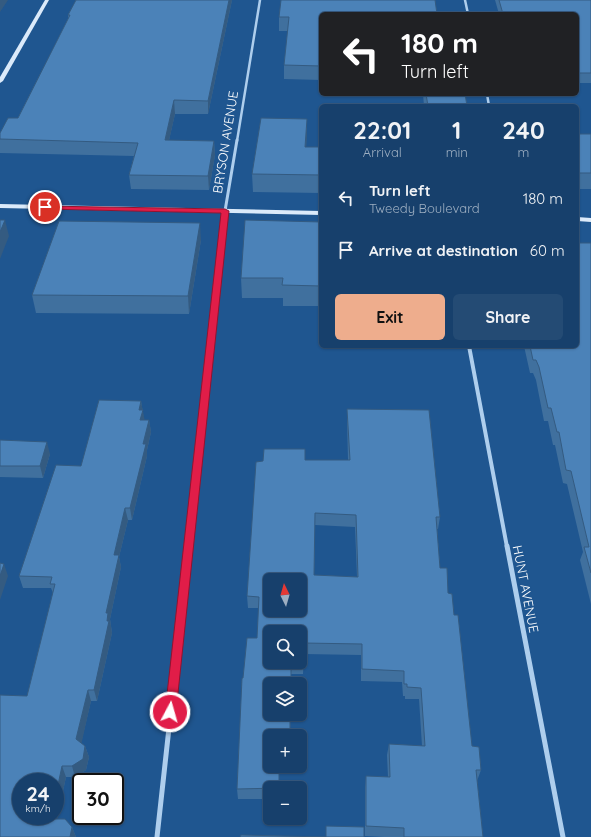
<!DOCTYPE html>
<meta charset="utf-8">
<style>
:root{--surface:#17406c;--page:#244b74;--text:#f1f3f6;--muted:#9eafc2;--line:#36597f;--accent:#eead8d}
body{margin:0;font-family:Quicksand,sans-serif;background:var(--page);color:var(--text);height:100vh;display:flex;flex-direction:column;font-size:15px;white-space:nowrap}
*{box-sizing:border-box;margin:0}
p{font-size:13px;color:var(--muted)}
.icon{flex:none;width:22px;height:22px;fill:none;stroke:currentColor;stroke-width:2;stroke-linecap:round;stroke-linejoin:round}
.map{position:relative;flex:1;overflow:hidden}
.panel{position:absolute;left:319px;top:104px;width:260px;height:244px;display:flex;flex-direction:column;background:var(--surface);border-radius:6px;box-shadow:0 1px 3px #0004,0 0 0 1px var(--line)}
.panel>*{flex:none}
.banner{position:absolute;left:319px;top:12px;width:260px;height:84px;border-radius:6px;box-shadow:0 1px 3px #0004,0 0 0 1px var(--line);background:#202124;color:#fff;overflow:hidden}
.needle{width:26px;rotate:355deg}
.fabs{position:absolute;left:263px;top:573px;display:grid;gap:8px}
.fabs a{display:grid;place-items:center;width:44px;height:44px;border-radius:6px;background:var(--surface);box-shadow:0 1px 3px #0004,0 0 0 1px var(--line);font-size:20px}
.speed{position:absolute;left:12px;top:773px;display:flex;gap:8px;font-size:20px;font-weight:700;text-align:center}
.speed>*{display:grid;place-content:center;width:52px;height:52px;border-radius:50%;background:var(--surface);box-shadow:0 1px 3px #0004,0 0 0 1px var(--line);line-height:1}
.speed small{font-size:10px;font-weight:400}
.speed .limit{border:2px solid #111;border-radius:6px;background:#fff;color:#111}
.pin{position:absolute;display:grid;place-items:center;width:34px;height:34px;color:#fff;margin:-17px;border:2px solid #fff;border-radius:50%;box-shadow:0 1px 4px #0007}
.me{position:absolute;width:44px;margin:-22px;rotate:6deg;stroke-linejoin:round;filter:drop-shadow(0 0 3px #0008)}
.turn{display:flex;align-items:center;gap:14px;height:84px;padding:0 16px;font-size:18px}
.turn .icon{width:52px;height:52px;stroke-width:2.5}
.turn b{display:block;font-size:28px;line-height:34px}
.eta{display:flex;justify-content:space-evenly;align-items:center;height:68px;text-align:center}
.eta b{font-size:24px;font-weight:800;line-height:28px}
.cta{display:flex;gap:8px;margin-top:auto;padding:8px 16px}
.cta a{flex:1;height:46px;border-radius:6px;background:var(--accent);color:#111;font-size:16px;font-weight:800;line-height:46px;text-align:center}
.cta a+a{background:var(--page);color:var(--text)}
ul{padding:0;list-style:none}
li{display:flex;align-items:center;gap:12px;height:52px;padding:0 16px}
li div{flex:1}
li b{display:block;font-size:15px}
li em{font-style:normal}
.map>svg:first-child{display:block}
</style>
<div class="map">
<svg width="591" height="837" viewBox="0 0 591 837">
<rect width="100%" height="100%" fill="#1f5690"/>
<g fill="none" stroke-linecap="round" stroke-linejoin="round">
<g stroke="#aeceed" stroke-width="2.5">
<polyline points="465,0 468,14"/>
<polyline points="487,94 489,106"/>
<polyline points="237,141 260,0"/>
</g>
<polyline stroke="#aeceed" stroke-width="3" points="213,319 225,211 237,140"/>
<g stroke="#aeceed" stroke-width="4">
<polyline points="469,346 507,547"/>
<polyline points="188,547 213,318"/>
</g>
<g stroke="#aeceed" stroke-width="5">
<polyline points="507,546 563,837"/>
<polyline points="157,837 189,546"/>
</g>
<g fill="#dbeafa" fill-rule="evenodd">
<polygon points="45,0 49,0 3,81 0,83 0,77"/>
<polygon points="0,204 321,211 321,215 0,208"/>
<polygon points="577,217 591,218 591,222 577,221"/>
</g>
</g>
<g fill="#40709e" fill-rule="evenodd">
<polygon points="76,0 232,0 208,114 175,114 169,140 214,141 215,155 209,190 131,189 129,175 134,156 0,153 0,133 18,118 68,19 68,15"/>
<polygon points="495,0 591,0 591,83 577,83 577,14 499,14"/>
<polygon points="321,14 321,80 284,79 284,65 288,31 279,31 279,17"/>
<polygon points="423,94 465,94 467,106 424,106"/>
<polygon points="307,119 306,147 321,147 321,193 253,192 252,174"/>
<rect x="577" y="134" width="14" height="55"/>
<polygon points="321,222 321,306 283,306 283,298 242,298 241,278"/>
<polygon points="201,240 189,314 36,313 32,295"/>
<polygon points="591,243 591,604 580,560 583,552 567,484 563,483 555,445 553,445 548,421 544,421 536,380 533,373 530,373 524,346 577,346"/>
<polygon points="141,401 144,420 149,420 151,432 147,450 147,456 132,520 128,520 119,557 121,567 110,619 112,633 97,701 91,701 81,743 85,746 89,757 86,770 75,777 66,777 57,819 72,827 76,837 0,837 27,696 53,593 51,588 23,588 19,576 81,466"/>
<path d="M 347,409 L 440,517 L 438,529 L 437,529 L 440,568 L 454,615 L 472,746 L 481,770 L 477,781 L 483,837 L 384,837 L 365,836 L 365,787 L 366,776 L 388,777 L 387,755 L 389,744 L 422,746 L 419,699 L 405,699 L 405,696 L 403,696 L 402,682 L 361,681 L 361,655 L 304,654 L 303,674 L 291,674 L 290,736 L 270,736 L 270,766 L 279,766 L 279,788 L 270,788 L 270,799 L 238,799 L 237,789 L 243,678 L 257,638 L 259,608 L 248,608 L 247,596 L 263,461 L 305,460 L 348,460 L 347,421 ZM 315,525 L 355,527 L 357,577 L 314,575 Z"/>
<polygon points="0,440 50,454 43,478 0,477"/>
</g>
<g fill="#345b81">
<polygon points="0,0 8,0 0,12"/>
<polygon points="229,0 232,0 208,114 208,101"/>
<polygon points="174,100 175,114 166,154 165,140"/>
<polygon points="307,119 307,137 305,164 305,147"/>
<polygon points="214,141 215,155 209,190 208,176"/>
<polygon points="5,220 9,236 0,259 0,232"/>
<polygon points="200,223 201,240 189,314 188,296"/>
<polygon points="141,401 145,422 142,432 139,410"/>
<polygon points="149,420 151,432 147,450 147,456 132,520 130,508 143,444"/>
<polygon points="47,442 50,454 43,478 40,466"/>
<polygon points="125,508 128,520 119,557 121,567 110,619 112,633 97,701 94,690 114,555"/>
<polygon points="4,564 8,576 0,600 0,576"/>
<polygon points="88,690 91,701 80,750 76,739"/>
<polygon points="85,746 89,757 86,770 75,777 72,766"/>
<polygon points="62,766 66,777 55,829 51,819 51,816 55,816 55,799"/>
<polygon points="72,827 76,837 70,837"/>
</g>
<g fill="#4b82b8" stroke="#345b81" fill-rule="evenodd">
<polygon points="76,0 229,0 208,101 174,100 165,140 214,141 208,176 129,175 138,143 0,139 0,133 8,118 18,118 70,15 68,15"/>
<polygon points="281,0 435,0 437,14 321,14 321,66 284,65 289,17 279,17"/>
<polygon points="499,0 591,0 591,73 577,73 577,14 503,14"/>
<polygon points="426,94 465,94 467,106 428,106"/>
<polygon points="261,118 307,119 305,147 321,147 321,175 252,174"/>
<rect x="577" y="134" width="14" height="39"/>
<polygon points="0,220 5,220 0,232"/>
<polygon points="245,220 321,222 321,286 282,285 283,278 241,278"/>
<polygon points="59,221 200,223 188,296 32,295"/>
<polygon points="577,243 591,243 591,573 584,547 589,547 571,471 566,470 559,432 557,432 551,408 548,408 539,367 536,360 533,360 530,346 577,346"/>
<polygon points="99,400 141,401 139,410 143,410 140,420 149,420 143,444 146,444 130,508 125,508 114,555 119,555 106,613 108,613 107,621 109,621 94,690 88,690 76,739 85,746 83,759 72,766 62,766 55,799 55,782 21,782 21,816 51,816 51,819 65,819 72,827 70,837 0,837 0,695 27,696 55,584 50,584 52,577 19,576 56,465 81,466"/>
<path d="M 347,409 L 429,410 L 440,517 L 436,517 L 440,568 L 447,568 L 448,593 L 452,594 L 454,615 L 458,615 L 472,746 L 479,747 L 481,770 L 476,770 L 483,837 L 404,837 L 404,828 L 366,826 L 366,776 L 390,777 L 389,744 L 425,746 L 421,688 L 407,687 L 407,684 L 404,684 L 404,671 L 362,669 L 362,644 L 304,643 L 303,663 L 291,663 L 291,684 L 270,684 L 270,714 L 290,714 L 290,732 L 279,732 L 279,736 L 270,736 L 270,766 L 279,766 L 279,788 L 237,789 L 242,678 L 243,678 L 247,638 L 257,638 L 259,597 L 247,596 L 256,462 L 263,461 L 264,449 L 305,449 L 305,460 L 350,460 ZM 315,513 L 356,515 L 358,577 L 314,575 ZM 270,580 L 300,580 L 300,610 L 270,610 ZM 270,632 L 300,632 L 300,662 L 270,662 Z"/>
<polygon points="0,440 47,442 40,466 0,466"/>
<polygon points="0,563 4,564 0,576"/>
<polygon points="326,826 364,827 364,837 240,837 241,835 326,837"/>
</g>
<polygon fill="#e11d48" stroke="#92132f" points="42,206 225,209 229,211 176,712 175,716 170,717 166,716 165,712 221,213 45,209 42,209"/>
<g text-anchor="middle" stroke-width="3" stroke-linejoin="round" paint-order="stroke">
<g font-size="13" fill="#fff" stroke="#1f5690">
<text transform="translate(225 142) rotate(-81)" y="5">BRYSON AVENUE</text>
<text transform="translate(526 589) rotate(79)" y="5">HUNT AVENUE</text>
</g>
</g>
</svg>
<div class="fabs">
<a><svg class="needle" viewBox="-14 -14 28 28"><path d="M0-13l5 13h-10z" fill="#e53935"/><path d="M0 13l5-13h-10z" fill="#9eafc2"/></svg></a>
<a><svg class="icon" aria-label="search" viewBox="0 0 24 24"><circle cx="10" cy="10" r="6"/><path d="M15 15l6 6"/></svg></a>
<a><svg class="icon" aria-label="layers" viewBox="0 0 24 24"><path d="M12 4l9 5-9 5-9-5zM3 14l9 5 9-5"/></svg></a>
<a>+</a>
<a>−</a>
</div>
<div class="speed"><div>24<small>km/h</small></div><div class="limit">30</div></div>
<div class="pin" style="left:45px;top:207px;background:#d93025"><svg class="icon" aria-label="arrive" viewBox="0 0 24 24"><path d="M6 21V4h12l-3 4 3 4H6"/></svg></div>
<svg class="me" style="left:170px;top:712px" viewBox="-20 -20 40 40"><circle r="17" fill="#e11d48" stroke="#fff" stroke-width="3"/><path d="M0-11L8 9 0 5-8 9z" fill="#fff"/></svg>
<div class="banner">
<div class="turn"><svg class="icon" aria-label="left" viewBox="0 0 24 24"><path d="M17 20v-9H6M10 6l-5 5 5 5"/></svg><div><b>180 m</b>Turn left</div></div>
</div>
<section class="panel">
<div class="eta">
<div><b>22:01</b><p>Arrival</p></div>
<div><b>1</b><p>min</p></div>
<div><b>240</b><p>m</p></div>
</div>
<ul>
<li><svg class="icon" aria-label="left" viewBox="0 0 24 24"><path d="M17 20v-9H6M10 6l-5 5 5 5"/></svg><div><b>Turn left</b><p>Tweedy Boulevard</p></div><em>180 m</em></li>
<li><svg class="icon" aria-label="arrive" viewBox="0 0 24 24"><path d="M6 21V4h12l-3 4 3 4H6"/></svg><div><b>Arrive at destination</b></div><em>60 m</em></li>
</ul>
<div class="cta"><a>Exit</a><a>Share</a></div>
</section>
</div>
